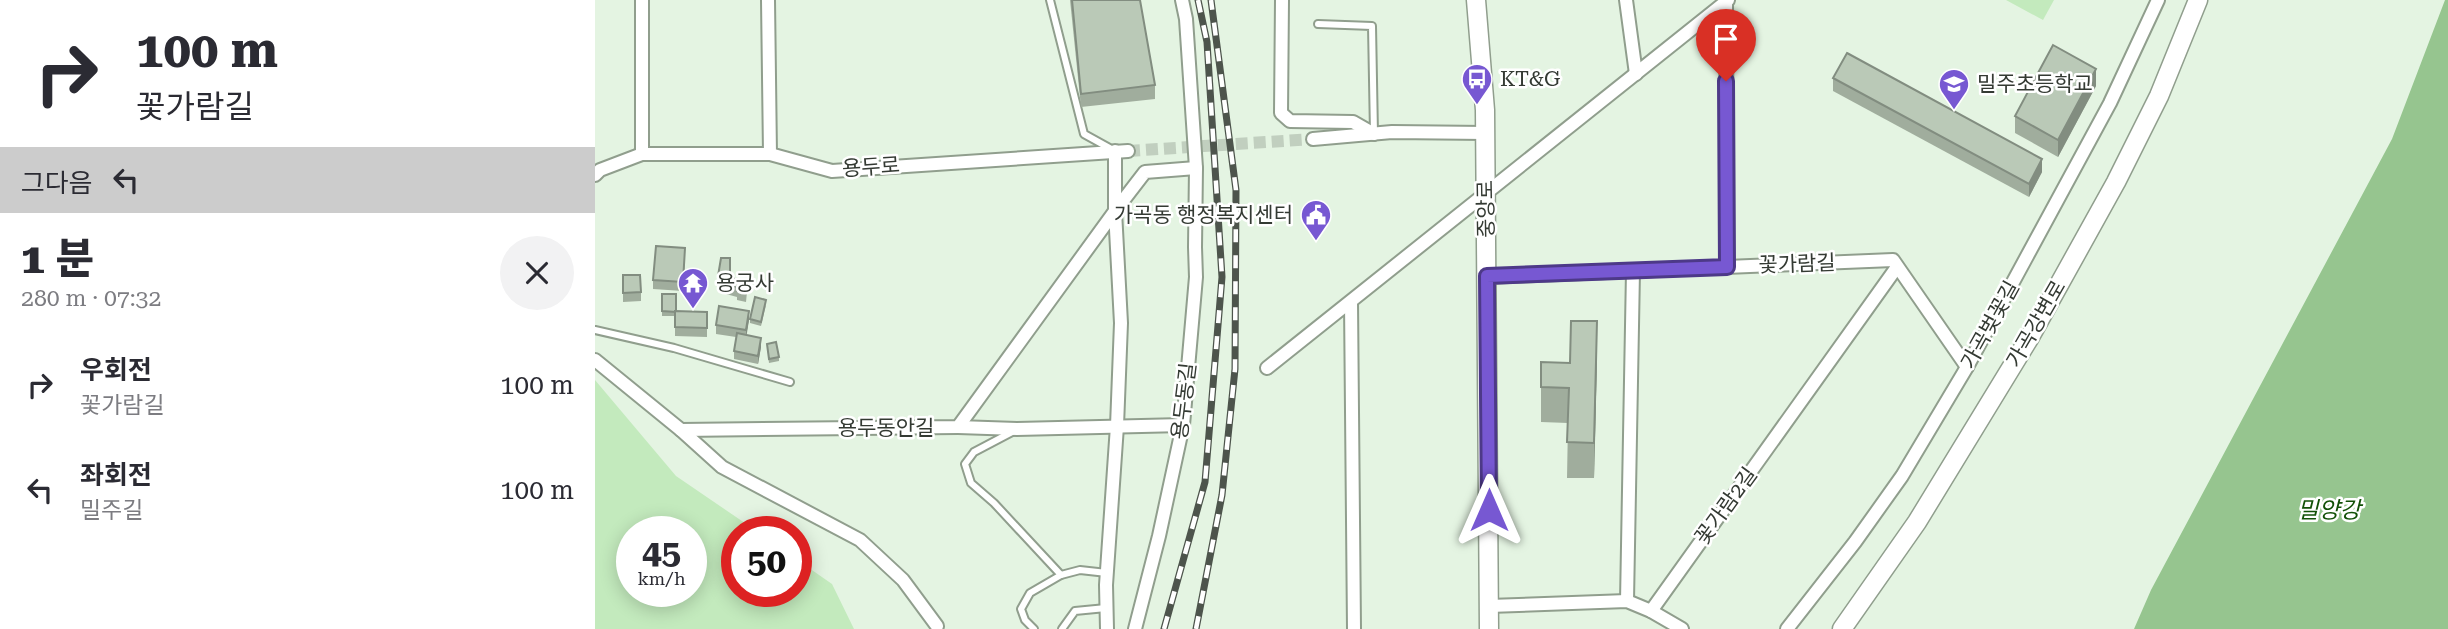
<!DOCTYPE html>
<html lang="ko">
<meta charset="utf-8">
<style>
:root{--surface:#fff;--page:#f2f2f3;--text:#2b2b33;--muted:#7c7c81}
body{margin:0;font-family:"Roboto Serif","Noto Sans KR",serif;background:var(--page);color:var(--text);height:100vh;display:flex;flex-direction:column;font-size:26px;white-space:nowrap}
*{box-sizing:border-box;margin:0}
p{font-size:23px;color:var(--muted)}
.icon{flex:none;width:38px;height:38px;fill:none;stroke:currentColor;stroke-width:2;stroke-linecap:round;stroke-linejoin:round}
.map{position:relative;flex:1;overflow:hidden}
.details{display:flex;flex-direction:column;background:var(--surface);width:595px}
.details>*{flex:none}
.guide{background:#fff;color:var(--text);overflow:hidden}
.speed{position:absolute;left:21px;top:516px;display:flex;gap:14px;font-size:35px;font-weight:700;text-align:center}
.speed>*{display:grid;place-content:center;width:91px;height:91px;border-radius:50%;background:var(--surface);box-shadow:0 4px 18px #0003;line-height:1}
.speed small{font-size:18px;font-weight:400}
.speed .limit{border:10px solid #d22;background:#fff;color:#111}
.pin{position:absolute;display:grid;place-items:center;width:60px;height:60px;color:#fff;margin:-72px -30px;border-radius:50% 50% 50% 0;rotate:-45deg;box-shadow:0 0 7px #0007}
.pin .icon{rotate:45deg}
.me{position:absolute;width:77px;margin:-38px;rotate:0deg;stroke-linejoin:round;filter:drop-shadow(0 0 5px #0008)}
.turn{display:flex;align-items:center;gap:24px;height:147px;padding:0 21px;font-size:32px}
.turn .icon{width:91px;height:91px;stroke-width:2.5}
.turn b{display:block;font-size:49px;line-height:60px}
.then{display:flex;align-items:center;height:66px;padding:0 21px;background:#0003;gap:14px;font-size:26px}
.round{display:grid;place-items:center;flex:none;width:74px;height:74px;border-radius:37px;background:var(--page)}
.headline{display:flex;align-items:center;justify-content:space-between;height:119px;padding:0 21px}
h1{font-size:42px;font-weight:800;line-height:52px}
ul{padding:0;list-style:none}
li{display:flex;align-items:center;gap:21px;height:105px;padding:0 21px}
li div{flex:1}
li b{display:block;font-size:26px}
li em{font-style:normal}
main{display:flex;flex:1;min-height:0}
.map>svg:first-child{display:block}
</style>
<main>
<section class="details">
<div class="guide">
<div class="turn"><svg class="icon" aria-label="right" viewBox="0 0 24 24"><path d="M7 20v-9h11M14 6l5 5-5 5"/></svg><div><b>100 m</b>꽃가람길</div></div>
<div class="then">그다음<svg class="icon" aria-label="left" viewBox="0 0 24 24"><path d="M17 20v-9H6M10 6l-5 5 5 5"/></svg></div>
</div>
<div class="headline"><div><h1>1 분</h1><p>280 m · 07:32</p></div><a class="round"><svg class="icon" aria-label="close" viewBox="0 0 24 24"><path d="M6 6l12 12M18 6L6 18"/></svg></a></div>
<ul>
<li><svg class="icon" aria-label="right" viewBox="0 0 24 24"><path d="M7 20v-9h11M14 6l5 5-5 5"/></svg><div><b>우회전</b><p>꽃가람길</p></div><em>100 m</em></li>
<li><svg class="icon" aria-label="left" viewBox="0 0 24 24"><path d="M17 20v-9H6M10 6l-5 5 5 5"/></svg><div><b>좌회전</b><p>밀주길</p></div><em>100 m</em></li>
</ul>
</section>
<div class="map">
<svg width="1853" height="629" viewBox="0 0 1853 629">
<rect width="100%" height="100%" fill="#e4f4e2"/>
<g fill="#c3eabd" fill-rule="evenodd">
<polygon points="1411,0 1459,0 1448,20"/>
<path d="M 0,380 L 81,476 L 163,532 L 142,532 L 142,592 L 201,592 L 201,559 L 237,584 L 259,629 L 0,629 ZM 37,532 L 96,532 L 96,592 L 37,592 Z"/>
</g>
<polygon fill="#96c58f" points="1850,0 1853,0 1853,629 1539,629 1556,590 1797,139"/>
<g fill="none" stroke-linecap="round" stroke-linejoin="round">
<polyline stroke="#c1cfbf" stroke-width="12" stroke-dasharray="12 6" stroke-linecap="butt" points="533,151 718,139"/>
<g stroke="#909e8d" stroke-width="10">
<g id="lane">
<polyline points="455,0 489,134 518,150"/>
<polyline points="723,24 777,26 779,134"/>
<polyline points="0,330 79,348 195,382"/>
<polyline points="417,432 379,452 370,464 376,483 399,503 466,575 485,570 512,573"/>
<polyline points="439,629 430,620 426,609 435,593 466,575"/>
<polyline points="467,629 480,611 511,608"/>
</g>
</g>
<g stroke="#909e8d" stroke-width="16">
<g id="street">
<polyline points="47,0 47,154 175,154"/>
<polyline points="173,0 175,154 237,171 533,151"/>
<polyline points="687,0 686,113 695,121 758,122 779,134"/>
<polyline points="1031,0 1041,74"/>
<polyline points="1131,0 1132,267"/>
<polyline points="718,139 797,132 891,133"/>
<polyline points="0,175 5,170 47,154"/>
<polyline points="892,277 1298,260 1372,367"/>
<polyline points="756,302 759,629"/>
<polyline points="0,360 86,430 363,427 520,211 520,151"/>
<polyline points="672,368 1133,0"/>
<polyline points="363,427 422,429 588,425"/>
<polyline points="86,430 127,467 265,540 308,580 342,626"/>
<polyline points="1032,601 1038,271"/>
<polyline points="894,606 1032,601 1056,611 1087,629"/>
<polyline points="1056,611 1302,267"/>
<polyline points="512,629 511,585 522,426 526,323 520,211 550,172 601,168"/>
<polyline points="540,629 564,536 588,425 601,277 600,247 601,168 591,19 587,0"/>
<polyline points="1192,629 1260,542 1307,476 1372,367 1515,103 1563,0"/>
</g>
</g>
<g stroke="#909e8d" stroke-width="21">
<g id="secondary">
<polyline points="881,0 890,110 894,629"/>
<polyline points="1247,629 1322,522 1435,337 1521,182 1564,96 1603,0"/>
</g>
</g>
<use href="#lane" stroke="#fff" stroke-width="6"/>
<use href="#street" stroke="#fff" stroke-width="12"/>
<use href="#secondary" stroke="#fff" stroke-width="18"/>
<g stroke="#4d544c" stroke-width="7">
<g id="rail">
<polyline points="569,629 610,482 627,277 612,42 603,0"/>
<polyline points="601,629 627,495 640,369 641,190 616,0"/>
</g>
</g>
<use href="#rail" stroke="#fff" stroke-width="4.5" stroke-dasharray="13" stroke-linecap="butt"/>
</g>
<g fill="#a0ad9d">
<polygon points="475,0 545,0 560,85 560,99 486,107"/>
<polygon points="1238,78 1447,172 1434,197 1238,91"/>
<polygon points="1501,86 1463,157 1420,133 1420,116"/>
<polygon points="90,257 88,291 58,289 58,280"/>
<polygon points="135,273 152,292 151,302 142,300 142,297 131,294 131,287 123,285 123,276"/>
<polygon points="28,275 46,292 46,301 28,302"/>
<polygon points="67,294 81,311 112,312 112,337 80,336 80,316 67,316"/>
<polygon points="171,305 166,326 155,323 155,319"/>
<polygon points="154,320 151,335 166,347 163,364 139,359 139,351 141,337 121,334 121,325"/>
<polygon points="172,344 184,357 184,361 174,363"/>
<polygon points="1002,356 999,478 972,478 973,423 946,422 946,387 975,363"/>
</g>
<g fill="#828d80">
<polygon points="1501,69 1501,86 1463,157 1463,140"/>
<polygon points="1447,159 1447,172 1434,197 1434,184"/>
<polygon points="154,311 154,320 151,339 151,330"/>
<polygon points="1002,321 1002,356 999,478 999,443"/>
<polygon points="166,338 166,347 163,364 163,356"/>
</g>
<g fill="#bac9b7" stroke="#828d80" stroke-width="2">
<polygon points="477,0 545,0 560,85 486,94"/>
<polygon points="1458,45 1501,69 1463,140 1420,116"/>
<polygon points="1252,53 1447,159 1434,184 1238,78"/>
<polygon points="61,246 90,248 88,282 58,280"/>
<polygon points="126,258 135,258 135,273 140,280 152,283 151,293 142,291 143,288 131,285 133,279 123,276"/>
<polygon points="28,275 45,275 46,292 28,293"/>
<polygon points="67,294 81,294 81,312 67,311"/>
<polygon points="160,297 171,300 166,322 155,319"/>
<polygon points="124,306 154,311 151,330 121,325"/>
<polygon points="80,311 112,312 112,328 80,327"/>
<polygon points="976,321 1002,321 999,443 972,442 974,388 946,387 946,362 975,363"/>
<polygon points="142,333 166,338 163,356 139,351"/>
<polygon points="181,342 184,357 174,359 172,344"/>
</g>
<g fill="none" stroke-linecap="round" stroke-linejoin="round">
<g stroke="#4d3988" stroke-width="18">
<polyline id="route" points="894,510 892,276 1132,267 1131,81"/>
</g>
<use href="#route" stroke="#7758d2" stroke-width="12"/>
</g>
<defs>
<g id="bus-pin" transform="scale(1.575)"><path d="M0 17L-7.5 6A9.5 9.5 0 1 1 7.5 6Z" fill="#7758d2" stroke="#fff"/><path d="M-5-6H5V4H4V6H2V4H-2V6H-4V4H-5ZM-3.5-4V0h7V-4ZM-3.5 1.2v1.5H-2V1.2ZM2 1.2v1.5H3.5V1.2Z" fill="#fff"/></g>
<g id="school-pin" transform="scale(1.575)"><path d="M0 17L-7.5 6A9.5 9.5 0 1 1 7.5 6Z" fill="#7758d2" stroke="#fff"/><path d="M0-5L7-2L0 1L-7-2ZM-4 1L0 2.5L4 1V4Q0 6-4 4Z" fill="#fff"/></g>
<g id="civic-pin" transform="scale(1.575)"><path d="M0 17L-7.5 6A9.5 9.5 0 1 1 7.5 6Z" fill="#7758d2" stroke="#fff"/><path d="M-.6-6.5H3V-4.5H.6V-3L4-1V1h2V6H-6V1h2V-1L-.6-3ZM-1.2 2.5V6h2.4V2.5Z" fill="#fff"/></g>
<g id="temple-pin" transform="scale(1.575)"><path d="M0 17L-7.5 6A9.5 9.5 0 1 1 7.5 6Z" fill="#7758d2" stroke="#fff"/><path d="M0-6L5-2H3V0L6.5 2.5H4V6H1.5V3h-3V6H-4V2.5H-6.5L-3 0V-2H-5Z" fill="#fff"/></g>
</defs>
<g fill-rule="evenodd">
<use href="#bus-pin" x="882" y="79"/>
<use href="#school-pin" x="1359" y="84"/>
<use href="#civic-pin" x="721" y="215"/>
<use href="#temple-pin" x="98" y="283"/>
</g>
<g text-anchor="middle" stroke-width="5" stroke-linejoin="round" paint-order="stroke">
<g font-size="21" fill="#343a33" stroke="#fff" text-anchor="start">
<text x="905" y="86">KT&amp;G</text>
<text x="1382" y="91">밀주초등학교</text>
<text x="698" y="222" text-anchor="end">가곡동 행정복지센터</text>
<text x="121" y="290">용궁사</text>
</g>
<g font-size="21" fill="#343a33" stroke="#fff">
<text transform="translate(276 167) rotate(-4)" y="7">용두로</text>
<text transform="translate(891 209) rotate(-91)" y="7">중앙로</text>
<text transform="translate(1202 264) rotate(-2)" y="7">꽃가람길</text>
<text transform="translate(1441 324) rotate(-60)" y="7">가곡강변로</text>
<text transform="translate(1395 325) rotate(-61)" y="7">가곡벚꽃길</text>
<text transform="translate(589 401) rotate(-83)" y="7">용두동길</text>
<text x="291" y="435">용두동안길</text>
<text transform="translate(1131 506) rotate(-54)" y="7">꽃가람2길</text>
</g>
<g font-size="23" font-style="italic" fill="#125107" stroke="#fff">
<text x="1734" y="518">밀양강</text>
</g>
</g>
</svg>
<div class="speed"><div>45<small>km/h</small></div><div class="limit">50</div></div>
<div class="pin" style="left:1131px;top:81px;background:#d93025"><svg class="icon" aria-label="arrive" viewBox="0 0 24 24"><path d="M6 21V4h12l-3 4 3 4H6"/></svg></div>
<svg class="me" style="left:894px;top:510px" viewBox="-20 -20 40 40"><path d="M0-17L14 15 0 8-14 15z" fill="#7758d2" stroke="#fff" stroke-width="4"/></svg>
</div>
</main>
